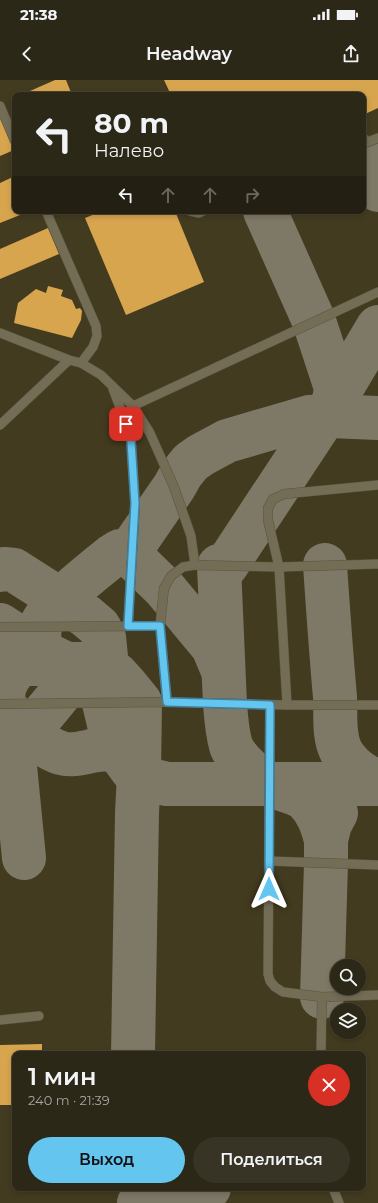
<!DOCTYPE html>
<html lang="ru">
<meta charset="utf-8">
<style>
:root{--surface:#2c2818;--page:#383425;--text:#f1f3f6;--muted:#a6a6a2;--line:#484437;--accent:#64c5ee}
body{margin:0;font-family:Montserrat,sans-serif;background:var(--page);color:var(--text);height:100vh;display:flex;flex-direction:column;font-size:15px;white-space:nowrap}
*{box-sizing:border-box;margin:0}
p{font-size:13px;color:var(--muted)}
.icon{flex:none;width:22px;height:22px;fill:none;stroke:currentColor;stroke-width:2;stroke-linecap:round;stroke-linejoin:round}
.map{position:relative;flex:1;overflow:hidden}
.details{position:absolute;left:12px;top:971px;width:354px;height:140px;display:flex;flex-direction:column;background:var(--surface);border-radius:8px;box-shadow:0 2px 6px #0003,0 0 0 1px var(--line)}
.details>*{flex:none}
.top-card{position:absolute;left:12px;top:12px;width:354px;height:122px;border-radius:8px;box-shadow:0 2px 6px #0003,0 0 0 1px var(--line);background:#2c2818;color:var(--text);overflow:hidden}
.controls{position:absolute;left:330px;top:879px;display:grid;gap:8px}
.controls a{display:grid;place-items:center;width:36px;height:36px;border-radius:50%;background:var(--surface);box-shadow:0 2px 6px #0003,0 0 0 1px var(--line);font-size:20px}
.pin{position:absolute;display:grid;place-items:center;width:34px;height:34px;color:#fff;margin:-17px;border-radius:8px;box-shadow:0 2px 6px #0006}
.me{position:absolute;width:44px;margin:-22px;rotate:0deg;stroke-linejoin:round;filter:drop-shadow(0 0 3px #0008)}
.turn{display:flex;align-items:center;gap:14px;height:84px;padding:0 16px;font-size:18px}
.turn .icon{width:52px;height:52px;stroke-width:2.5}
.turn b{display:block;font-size:28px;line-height:34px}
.lanes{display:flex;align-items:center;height:38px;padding:0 16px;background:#0003;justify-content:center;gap:20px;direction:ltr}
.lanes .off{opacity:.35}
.round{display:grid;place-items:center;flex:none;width:42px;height:42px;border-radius:21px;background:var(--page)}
.summary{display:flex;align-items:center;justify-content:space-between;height:68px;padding:0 16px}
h1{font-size:24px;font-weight:600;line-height:30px}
.cta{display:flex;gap:8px;margin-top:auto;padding:8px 16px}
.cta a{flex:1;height:46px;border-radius:24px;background:var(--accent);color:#111;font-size:16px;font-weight:600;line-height:46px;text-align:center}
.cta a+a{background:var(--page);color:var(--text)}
.status{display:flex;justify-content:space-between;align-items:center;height:28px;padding:0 20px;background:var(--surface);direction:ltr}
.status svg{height:11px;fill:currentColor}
header{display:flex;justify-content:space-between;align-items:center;height:52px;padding:0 16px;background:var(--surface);font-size:18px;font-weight:600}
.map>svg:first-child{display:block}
</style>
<div class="status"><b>21:38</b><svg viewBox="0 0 49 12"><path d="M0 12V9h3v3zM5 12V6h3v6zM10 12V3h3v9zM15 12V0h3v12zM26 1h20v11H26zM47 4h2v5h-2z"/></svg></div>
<header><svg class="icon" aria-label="back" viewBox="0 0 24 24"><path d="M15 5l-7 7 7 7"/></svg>Headway<svg class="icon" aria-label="share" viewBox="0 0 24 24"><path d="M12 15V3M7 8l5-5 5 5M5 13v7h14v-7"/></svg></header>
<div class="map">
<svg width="378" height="1123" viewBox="0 0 378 1123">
<rect width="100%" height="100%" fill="#3b3520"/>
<path fill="#433b1f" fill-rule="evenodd" d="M 0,0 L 378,0 L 378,1123 L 0,1123 ZM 15,15 L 363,15 L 363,131 L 15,131 ZM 337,886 L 359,886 L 359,908 L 337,908 ZM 337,930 L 359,930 L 359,952 L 337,952 ZM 15,974 L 363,974 L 363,1108 L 15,1108 Z"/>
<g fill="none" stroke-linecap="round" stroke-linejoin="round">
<g stroke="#7e7866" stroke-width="44">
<polyline points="363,77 378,110"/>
<polyline points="334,321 378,247"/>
<polyline points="132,468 174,407 182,393 191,382 201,375 227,361 309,337 331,336 378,338"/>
<path d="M 325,485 C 328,529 331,573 335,617 C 336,634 333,655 341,671 C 349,686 364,696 378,702"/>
<path d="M 219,486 L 225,624 C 226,638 227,652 231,666 C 236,679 257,698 269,704 C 281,711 296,711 306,720 C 318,732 322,745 326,760"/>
<polyline points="226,486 325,336 334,321 336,308 314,241 265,131"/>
<polyline points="0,490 4,489 14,490 86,536 99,547 104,557 107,587"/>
<polyline points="0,545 42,572 86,593 96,603 104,623 113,661 121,675 132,690 146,699 167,704 378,704"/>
<path d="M 42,572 C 40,564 38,556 40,548 C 45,528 95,490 112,476 L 120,471 L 129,474 L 164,508 L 213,567 L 223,591"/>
<polyline points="0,584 98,584 107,587 117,595 127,606 140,622 139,694 137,733 133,974"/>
<path d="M 0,591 L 20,584 C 10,594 0,608 4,624 C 9,634 21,642 29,650 C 39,660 47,669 61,673 C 77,678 94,667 110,670 C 114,670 118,673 121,675"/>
<polyline points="13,666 24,778"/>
<path d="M 0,673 C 19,669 65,607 79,590"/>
<polyline points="322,917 326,783 326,760 330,744 336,733"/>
<polyline points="139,1123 144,1118 154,1113 209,1108"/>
</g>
</g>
<g fill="#d7a54d">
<polygon points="55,0 66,0 72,15 31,15 30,11"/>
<polygon points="164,0 378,0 378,28 363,35 363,15 171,15"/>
<polygon points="0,36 14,70 0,76"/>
<polygon points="15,96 15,131 30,131 0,143 0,103"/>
<polygon points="102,131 175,131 204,202 126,235 85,138"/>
<polygon points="48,148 59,174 0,199 0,169"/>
<polygon points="48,206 63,210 61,216 72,220 76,229 80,228 82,231 81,240 72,258 14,243 18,223 36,209 46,213"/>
<polygon points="42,964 42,974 15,974 15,1025 0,1025 0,965"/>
</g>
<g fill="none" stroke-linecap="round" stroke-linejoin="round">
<g stroke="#585341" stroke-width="10">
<g id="lane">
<polyline points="0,26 15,61"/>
<polyline points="363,64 378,58"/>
<polyline points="46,131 96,246 97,256 93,267 81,283"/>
<polyline points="190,131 199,133 203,131"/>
<polyline points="0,253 69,280 81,283 101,295 133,326 150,353 174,407 191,456 195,485"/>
<polyline points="113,309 121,330 131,361 135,423 128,546"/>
<polyline points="133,326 378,212"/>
<polyline points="0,345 69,280"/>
<polyline points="0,547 160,546"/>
<polyline points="167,622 160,546 164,508 171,496 183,487 195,485 279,487 378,484"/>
<polyline points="0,624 167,622 287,625 378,625"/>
<polyline points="270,625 268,894 270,901 275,907 283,912 322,917 378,915"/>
<polyline points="287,625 279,487 268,440 268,428 273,419 284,414 378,405"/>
<polyline points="269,781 378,785"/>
<polyline points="0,940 39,936"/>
<polyline points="321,974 322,917"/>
<polyline points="333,1108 339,1123"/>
</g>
</g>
<use href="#lane" stroke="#736d56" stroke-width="9"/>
</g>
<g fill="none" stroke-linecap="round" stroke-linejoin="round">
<g stroke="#41809b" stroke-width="10">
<polyline id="route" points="126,344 131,361 135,423 128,546 160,546 167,622 270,625 269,809"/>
</g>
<use href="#route" stroke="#64c5ee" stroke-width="7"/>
</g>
</svg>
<div class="controls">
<a><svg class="icon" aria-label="search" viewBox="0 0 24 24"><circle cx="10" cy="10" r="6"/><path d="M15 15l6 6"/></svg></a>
<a><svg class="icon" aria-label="layers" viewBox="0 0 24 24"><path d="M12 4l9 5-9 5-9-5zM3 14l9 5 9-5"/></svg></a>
</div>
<div class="pin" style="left:126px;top:344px;background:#d93025"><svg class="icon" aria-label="arrive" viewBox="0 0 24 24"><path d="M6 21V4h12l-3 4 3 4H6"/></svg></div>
<svg class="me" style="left:269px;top:809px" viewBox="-20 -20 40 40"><path d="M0-17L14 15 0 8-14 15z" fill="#64c5ee" stroke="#fff" stroke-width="4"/></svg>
<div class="top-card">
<div class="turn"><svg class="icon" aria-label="left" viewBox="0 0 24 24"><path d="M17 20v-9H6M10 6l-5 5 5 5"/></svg><div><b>80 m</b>Налево</div></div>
<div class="lanes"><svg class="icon" aria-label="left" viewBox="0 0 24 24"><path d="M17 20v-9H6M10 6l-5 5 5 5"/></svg><svg class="icon off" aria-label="ahead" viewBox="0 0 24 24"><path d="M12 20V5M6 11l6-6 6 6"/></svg><svg class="icon off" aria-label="ahead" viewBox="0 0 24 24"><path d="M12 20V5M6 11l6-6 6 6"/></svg><svg class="icon off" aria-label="right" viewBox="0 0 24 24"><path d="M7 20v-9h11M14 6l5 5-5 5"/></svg></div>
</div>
<section class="details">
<div class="summary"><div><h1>1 мин</h1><p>240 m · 21:39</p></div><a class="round" style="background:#d93025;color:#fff"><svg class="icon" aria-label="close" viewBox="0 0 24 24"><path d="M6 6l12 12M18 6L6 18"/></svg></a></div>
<div class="cta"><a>Выход</a><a>Поделиться</a></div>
</section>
</div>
